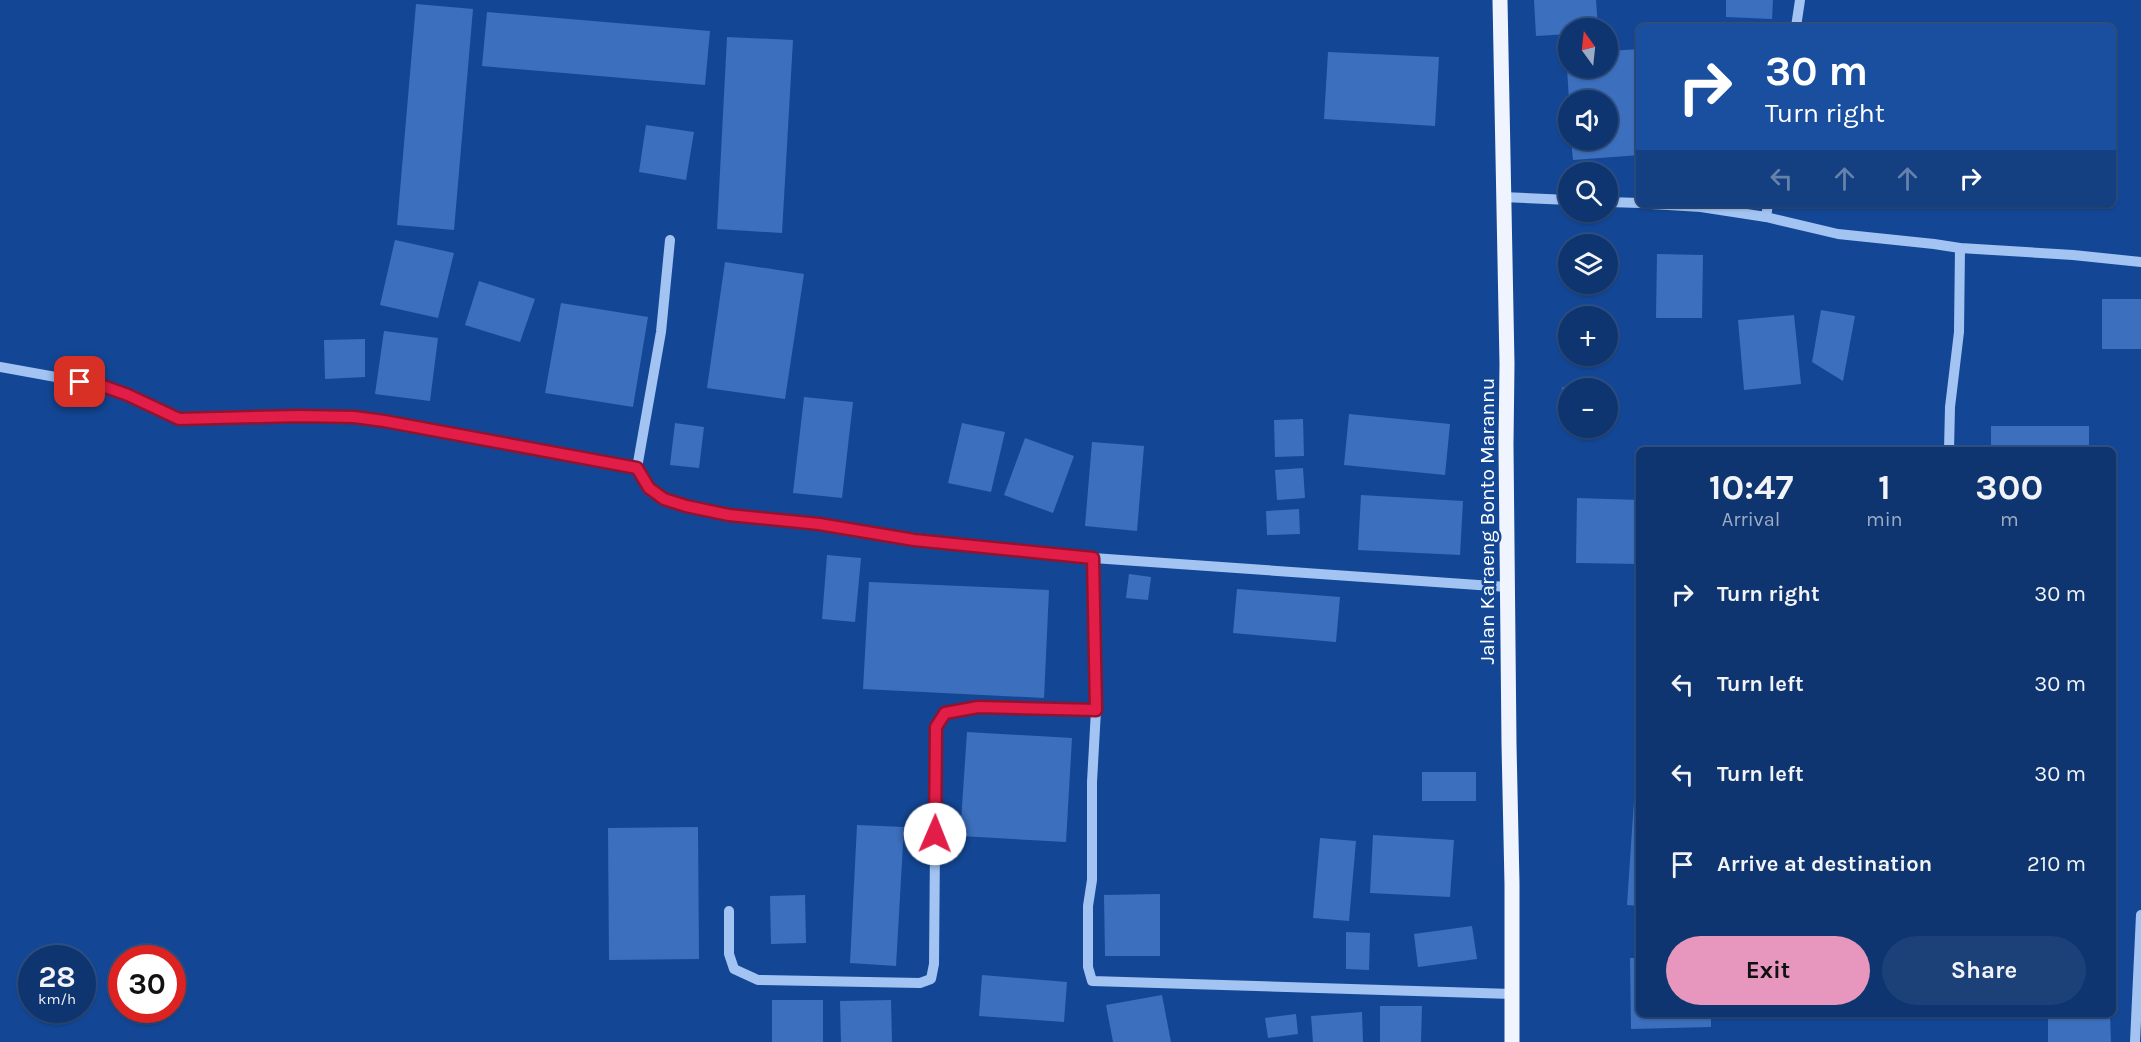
<!DOCTYPE html>
<meta charset="utf-8">
<style>
:root{--surface:#0e3570;--page:#1c4078;--text:#f1f3f6;--muted:#9babc3;--line:#2e5083;--accent:#e797bd}
body{margin:0;font-family:Karla,sans-serif;background:var(--page);color:var(--text);height:100vh;display:flex;flex-direction:column;font-size:22px;white-space:nowrap}
*{box-sizing:border-box;margin:0}
p{font-size:20px;color:var(--muted)}
.icon{flex:none;width:33px;height:33px;fill:none;stroke:currentColor;stroke-width:2;stroke-linecap:round;stroke-linejoin:round}
.map{position:relative;flex:1;overflow:hidden}
.details{position:absolute;left:1636px;top:447px;width:480px;height:570px;display:flex;flex-direction:column;background:var(--surface);border-radius:9px;box-shadow:0 2px 4px #0004,0 0 0 2px var(--line)}
.details>*{flex:none}
.hud{position:absolute;left:1636px;top:24px;width:480px;height:183px;border-radius:9px;box-shadow:0 2px 4px #0004,0 0 0 2px var(--line);background:#1a4fa0;color:#fff;overflow:hidden}
.needle{width:39px;rotate:345deg}
.tools{position:absolute;left:1558px;top:18px;display:grid;gap:12px}
.tools a{display:grid;place-items:center;width:60px;height:60px;border-radius:50%;background:var(--surface);box-shadow:0 2px 4px #0004,0 0 0 2px var(--line);font-size:30px}
.speed{position:absolute;left:18px;top:945px;display:flex;gap:12px;font-size:30px;font-weight:700;text-align:center}
.speed>*{display:grid;place-content:center;width:78px;height:78px;border-radius:50%;background:var(--surface);box-shadow:0 2px 4px #0004,0 0 0 2px var(--line);line-height:1}
.speed small{font-size:15px;font-weight:400}
.speed .limit{border:9px solid #d22;background:#fff;color:#111}
.pin{position:absolute;display:grid;place-items:center;width:51px;height:51px;color:#fff;margin:-26px;border-radius:12px;box-shadow:0 3px 9px #0006}
.me{position:absolute;width:66px;margin:-33px;rotate:1deg;stroke-linejoin:round;filter:drop-shadow(0 0 4px #0008)}
.turn{display:flex;align-items:center;gap:21px;height:126px;padding:0 30px;font-size:27px}
.turn .icon{width:78px;height:78px;stroke-width:2.5}
.turn b{display:block;font-size:42px;line-height:51px}
.lanes{display:flex;align-items:center;height:57px;padding:0 30px;background:#0003;justify-content:center;gap:30px;direction:ltr}
.lanes .off{opacity:.35}
.eta{display:flex;justify-content:space-evenly;align-items:center;height:102px;text-align:center}
.eta b{font-size:36px;font-weight:700;line-height:42px}
.button{display:flex;gap:12px;margin-top:auto;padding:12px 30px}
.button a{flex:1;height:69px;border-radius:36px;background:var(--accent);color:#111;font-size:24px;font-weight:700;line-height:69px;text-align:center}
.button a+a{background:var(--page);color:var(--text)}
ul{padding:0;list-style:none}
li{display:flex;align-items:center;gap:18px;height:90px;padding:0 30px}
li div{flex:1}
li b{display:block;font-size:22px}
li em{font-style:normal}
.map>svg:first-child{display:block}
</style>
<div class="map">
<svg width="2141" height="1042" viewBox="0 0 2141 1042">
<rect width="100%" height="100%" fill="#134796"/>
<g fill="#3c70be">
<polygon points="1534,0 1596,0 1598,28 1569,28 1569,34 1536,36"/>
<polygon points="1726,0 1773,0 1772,19 1726,17"/>
<polygon points="416,4 473,9 454,230 397,225"/>
<polygon points="487,12 710,31 705,85 482,66"/>
<polygon points="727,37 793,40 782,233 717,229"/>
<polygon points="1640,49 1640,155 1573,160 1571,140 1608,140 1608,100 1569,100 1567,68 1608,68 1608,51"/>
<polygon points="1328,52 1439,57 1435,126 1324,119"/>
<polygon points="646,125 694,132 686,180 639,172"/>
<polygon points="395,240 454,253 438,318 380,305"/>
<polygon points="1657,254 1703,255 1702,318 1656,318"/>
<polygon points="725,262 804,274 785,399 707,388"/>
<polygon points="479,281 535,299 520,342 465,325"/>
<rect x="2102" y="299" width="39" height="50"/>
<polygon points="561,303 648,317 633,407 545,393"/>
<polygon points="1821,310 1855,316 1843,381 1812,362"/>
<polygon points="1794,315 1801,384 1744,390 1738,320"/>
<polygon points="384,331 438,338 430,401 375,394"/>
<polygon points="365,339 365,377 325,379 324,340"/>
<polygon points="1562,387 1569,387 1569,415 1560,414"/>
<polygon points="1608,389 1613,389 1612,416 1608,416"/>
<polygon points="804,397 853,402 842,498 793,493"/>
<polygon points="1349,414 1450,424 1445,475 1344,465"/>
<polygon points="1303,419 1304,456 1275,457 1274,420"/>
<polygon points="675,423 704,427 699,468 670,465"/>
<polygon points="962,423 1005,432 991,492 948,483"/>
<rect x="1991" y="426" width="98" height="24"/>
<polygon points="1025,438 1074,456 1053,513 1004,495"/>
<polygon points="1092,442 1144,446 1137,531 1085,526"/>
<polygon points="1303,468 1305,498 1277,500 1275,470"/>
<polygon points="1361,495 1463,501 1460,555 1358,550"/>
<polygon points="1577,498 1640,500 1640,564 1576,563"/>
<polygon points="1299,509 1300,534 1267,535 1266,511"/>
<polygon points="827,555 861,558 855,622 822,619"/>
<polygon points="1129,574 1151,577 1148,600 1126,598"/>
<polygon points="869,582 1049,590 1044,698 863,689"/>
<polygon points="1237,589 1340,597 1336,642 1233,633"/>
<polygon points="967,732 1072,738 1066,842 960,836"/>
<polygon points="1638,740 1640,740 1640,906 1627,905"/>
<rect x="1422" y="772" width="54" height="29"/>
<polygon points="857,825 904,827 896,966 850,963"/>
<polygon points="698,827 699,959 609,960 608,828"/>
<polygon points="1373,835 1454,840 1450,897 1370,893"/>
<polygon points="1320,838 1356,841 1349,921 1313,918"/>
<polygon points="1160,894 1160,956 1105,956 1104,895"/>
<polygon points="805,895 806,943 771,944 770,896"/>
<polygon points="1472,926 1477,959 1418,967 1414,934"/>
<polygon points="1346,932 1370,933 1369,970 1346,969"/>
<polygon points="1630,958 1640,958 1640,1014 1711,1014 1711,1027 1631,1029"/>
<polygon points="982,975 1067,982 1064,1022 979,1016"/>
<polygon points="1162,995 1171,1042 1113,1042 1106,1005"/>
<rect x="772" y="1000" width="51" height="42"/>
<polygon points="891,1000 892,1042 841,1042 840,1001"/>
<polygon points="1380,1006 1422,1006 1421,1042 1380,1042"/>
<polygon points="1362,1012 1363,1042 1313,1042 1311,1016"/>
<polygon points="1296,1014 1298,1034 1268,1038 1265,1018"/>
<polygon points="2048,1014 2110,1014 2111,1042 2048,1042"/>
</g>
<g fill="none" stroke-linecap="round" stroke-linejoin="round">
<g stroke="#a3c4f2" stroke-width="10">
<polyline points="1796,27 1800,0"/>
<polyline points="1502,197 1569,200"/>
<polyline points="1608,202 1640,203"/>
<polyline points="1651,204 1701,207 1766,217 1838,234 1934,244 1960,248 2073,255 2141,262"/>
<polyline points="1766,217 1768,204"/>
<polyline points="0,367 100,385 128,395 179,419 299,416 354,417 384,421 637,468 649,488 664,499 686,506 729,515 819,524 914,540 1093,558 1507,587"/>
<polyline points="1949,450 1950,407 1959,332 1960,248"/>
<polyline points="637,468 661,332 670,240"/>
<polyline points="1096,710 1092,782 1092,880 1088,906 1088,967 1092,981 1512,994"/>
<polyline points="729,911 729,954 734,969 758,980 920,983 931,979 934,964 936,727 945,713 978,707 1096,710 1093,558"/>
<polyline points="2135,1042 2141,915"/>
</g>
<polyline stroke="#eff4ff" stroke-width="15" points="1500,0 1507,364 1506,444 1509,744 1512,884 1512,1042"/>
</g>
<g fill="none" stroke-linecap="round" stroke-linejoin="round">
<g stroke="#92132f" stroke-width="15">
<polyline id="route" points="80,382 100,385 128,395 179,419 299,416 354,417 384,421 637,468 649,488 664,499 686,506 729,515 819,524 914,540 1093,558 1096,710 978,707 945,713 936,727 935,834"/>
</g>
<use href="#route" stroke="#e11d48" stroke-width="10"/>
</g>
<g text-anchor="middle" stroke-width="5" stroke-linejoin="round" paint-order="stroke">
<g font-size="21" fill="#fff" stroke="#134796">
<text transform="translate(1487 521) rotate(-90)" y="7">Jalan Karaeng Bonto Marannu</text>
</g>
</g>
</svg>
<div class="tools">
<a><svg class="needle" viewBox="-14 -14 28 28"><path d="M0-13l5 13h-10z" fill="#e53935"/><path d="M0 13l5-13h-10z" fill="#9babc3"/></svg></a>
<a><svg class="icon" aria-label="sound" viewBox="0 0 24 24"><path d="M4 9h4l5-4v14l-5-4H4zM17 9q2 3 0 6"/></svg></a>
<a><svg class="icon" aria-label="search" viewBox="0 0 24 24"><circle cx="10" cy="10" r="6"/><path d="M15 15l6 6"/></svg></a>
<a><svg class="icon" aria-label="layers" viewBox="0 0 24 24"><path d="M12 4l9 5-9 5-9-5zM3 14l9 5 9-5"/></svg></a>
<a>+</a>
<a>−</a>
</div>
<div class="speed"><div>28<small>km/h</small></div><div class="limit">30</div></div>
<div class="pin" style="left:80px;top:382px;background:#d93025"><svg class="icon" aria-label="arrive" viewBox="0 0 24 24"><path d="M6 21V4h12l-3 4 3 4H6"/></svg></div>
<svg class="me" style="left:935px;top:834px" viewBox="-20 -20 40 40"><circle r="19" fill="#fff"/><path d="M0-13L10 11 0 6-10 11z" fill="#e11d48"/></svg>
<div class="hud">
<div class="turn"><svg class="icon" aria-label="right" viewBox="0 0 24 24"><path d="M7 20v-9h11M14 6l5 5-5 5"/></svg><div><b>30 m</b>Turn right</div></div>
<div class="lanes"><svg class="icon off" aria-label="left" viewBox="0 0 24 24"><path d="M17 20v-9H6M10 6l-5 5 5 5"/></svg><svg class="icon off" aria-label="ahead" viewBox="0 0 24 24"><path d="M12 20V5M6 11l6-6 6 6"/></svg><svg class="icon off" aria-label="ahead" viewBox="0 0 24 24"><path d="M12 20V5M6 11l6-6 6 6"/></svg><svg class="icon" aria-label="right" viewBox="0 0 24 24"><path d="M7 20v-9h11M14 6l5 5-5 5"/></svg></div>
</div>
<section class="details">
<div class="eta">
<div><b>10:47</b><p>Arrival</p></div>
<div><b>1</b><p>min</p></div>
<div><b>300</b><p>m</p></div>
</div>
<ul>
<li><svg class="icon" aria-label="right" viewBox="0 0 24 24"><path d="M7 20v-9h11M14 6l5 5-5 5"/></svg><div><b>Turn right</b></div><em>30 m</em></li>
<li><svg class="icon" aria-label="left" viewBox="0 0 24 24"><path d="M17 20v-9H6M10 6l-5 5 5 5"/></svg><div><b>Turn left</b></div><em>30 m</em></li>
<li><svg class="icon" aria-label="left" viewBox="0 0 24 24"><path d="M17 20v-9H6M10 6l-5 5 5 5"/></svg><div><b>Turn left</b></div><em>30 m</em></li>
<li><svg class="icon" aria-label="arrive" viewBox="0 0 24 24"><path d="M6 21V4h12l-3 4 3 4H6"/></svg><div><b>Arrive at destination</b></div><em>210 m</em></li>
</ul>
<div class="button"><a>Exit</a><a>Share</a></div>
</section>
</div>
